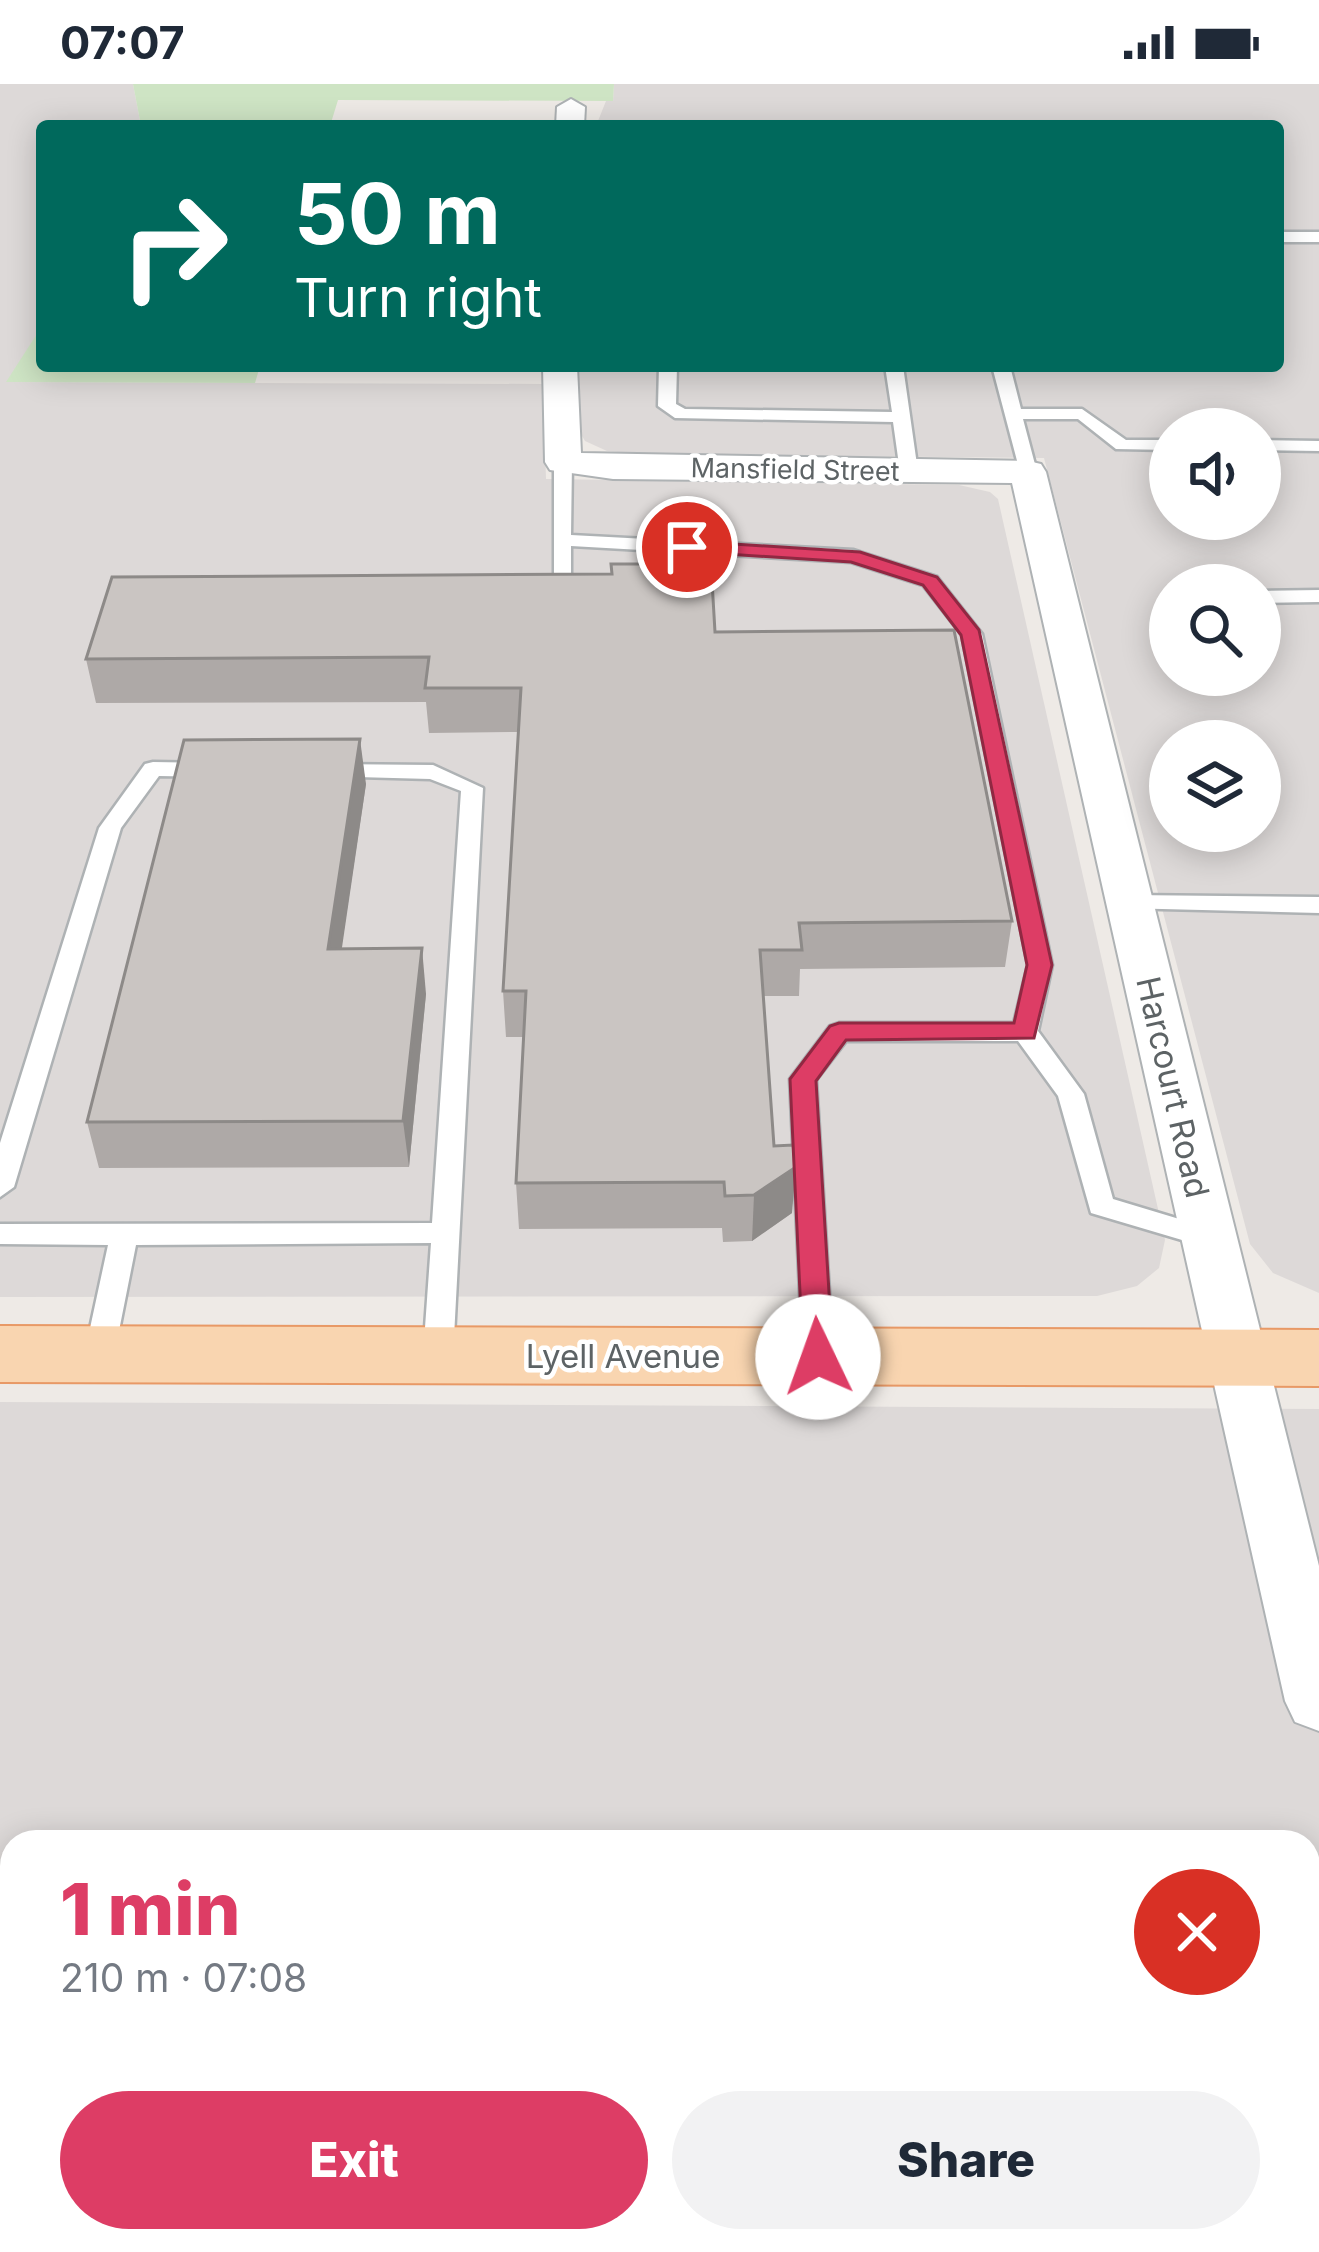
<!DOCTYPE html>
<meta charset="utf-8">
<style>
:root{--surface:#fff;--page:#f2f2f3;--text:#1f2937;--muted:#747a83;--accent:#dd3d65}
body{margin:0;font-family:Inter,sans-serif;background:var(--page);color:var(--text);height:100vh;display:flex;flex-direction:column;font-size:45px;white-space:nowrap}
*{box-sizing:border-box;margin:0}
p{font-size:39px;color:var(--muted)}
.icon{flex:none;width:66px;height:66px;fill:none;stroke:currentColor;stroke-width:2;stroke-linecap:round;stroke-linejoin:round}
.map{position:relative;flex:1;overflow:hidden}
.panel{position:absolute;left:0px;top:1746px;width:1320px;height:423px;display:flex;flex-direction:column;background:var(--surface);border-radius:36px 36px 0 0;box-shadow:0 6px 30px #0003}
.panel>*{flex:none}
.top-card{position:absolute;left:36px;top:36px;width:1248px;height:252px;border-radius:12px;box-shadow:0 6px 30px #0003;background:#00695c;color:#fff;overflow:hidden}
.controls{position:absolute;left:1149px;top:324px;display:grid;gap:24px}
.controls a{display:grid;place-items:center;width:132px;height:132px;border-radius:50%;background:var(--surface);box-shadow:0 6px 30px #0003;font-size:60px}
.pin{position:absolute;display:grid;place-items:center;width:102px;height:102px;color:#fff;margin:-51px;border:6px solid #fff;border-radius:50%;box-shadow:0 3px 12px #0007}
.me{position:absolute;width:132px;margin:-66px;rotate:357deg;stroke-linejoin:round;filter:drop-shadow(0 0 9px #0008)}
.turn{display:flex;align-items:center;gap:42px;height:252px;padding:0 60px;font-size:54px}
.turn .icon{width:156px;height:156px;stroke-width:2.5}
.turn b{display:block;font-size:84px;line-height:102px}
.round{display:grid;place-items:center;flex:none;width:126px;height:126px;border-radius:63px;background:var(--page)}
.headline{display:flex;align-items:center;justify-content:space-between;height:204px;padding:0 60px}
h1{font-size:72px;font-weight:800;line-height:90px;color:var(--accent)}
.button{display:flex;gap:24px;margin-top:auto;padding:24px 60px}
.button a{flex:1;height:138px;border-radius:72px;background:var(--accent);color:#fff;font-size:48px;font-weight:800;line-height:138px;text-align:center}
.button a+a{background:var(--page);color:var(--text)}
.status{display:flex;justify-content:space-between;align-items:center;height:84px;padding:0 60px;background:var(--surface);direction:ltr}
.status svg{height:33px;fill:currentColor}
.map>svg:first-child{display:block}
</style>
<div class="status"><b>07:07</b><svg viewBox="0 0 49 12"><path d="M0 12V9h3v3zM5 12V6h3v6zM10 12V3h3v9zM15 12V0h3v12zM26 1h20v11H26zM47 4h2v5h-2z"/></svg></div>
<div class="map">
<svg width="1319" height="2168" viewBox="0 0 1319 2168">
<rect width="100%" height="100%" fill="#eeeae6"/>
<g fill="#ddd9d8" fill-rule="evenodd">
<polygon points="0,0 133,0 141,42 42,42 42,242 8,298 543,300 546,395 959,401 990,408 998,415 1165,1156 1159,1184 1137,1202 1097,1212 0,1213"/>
<path d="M 614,0 L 1319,0 L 1319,1209 L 1273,1189 L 1250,1160 L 1044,374 L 641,370 L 607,367 L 585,357 L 575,340 L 577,282 L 1278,282 L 1278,42 L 596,42 L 606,17 L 613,17 ZM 1170,345 L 1260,345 L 1260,435 L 1170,435 ZM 1170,501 L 1260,501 L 1260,591 L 1170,591 ZM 1170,657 L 1260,657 L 1260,747 L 1170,747 Z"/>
<path d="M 0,1318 L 1319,1325 L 1319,2168 L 0,2168 ZM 12,1758 L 1308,1758 L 1308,2157 L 12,2157 Z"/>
</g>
<g fill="#cee4c4">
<polygon points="133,0 614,0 613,17 338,16 330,42 141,42"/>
<polygon points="42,242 42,282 260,282 255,299 6,298"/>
</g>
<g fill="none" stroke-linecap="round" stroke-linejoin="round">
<g stroke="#aeb2b4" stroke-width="5">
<g id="service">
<rect x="1278" y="148" width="41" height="10"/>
<polygon points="659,282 677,282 676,320 685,325 892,328 885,282 903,282 918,388 909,394 900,388 893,338 675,334 658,322"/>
<polygon points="992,282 1010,282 1021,325 1082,325 1126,356 1170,356 1170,366 1116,365 1078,335 1023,335 1037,388 1021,392"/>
<polygon points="1260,356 1319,357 1319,367 1260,366"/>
<polygon points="563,372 572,378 571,451 853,466 937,493 982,550 1052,881 1038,947 1084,1010 1113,1115 1219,1147 1223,1154 1219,1161 1209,1164 1091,1129 1058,1012 1018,957 846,957 816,996 833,1273 828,1281 808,1281 803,1273 790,995 830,942 839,939 1014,939 1028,881 962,551 923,501 851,478 571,462 571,489 554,493 554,378"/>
<polygon points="1319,506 1319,518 1260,519 1260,507"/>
<polygon points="153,678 212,679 223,686 212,693 159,692 121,744 14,1103 0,1113 0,1059 99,744 145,680"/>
<polygon points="328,680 433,681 483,704 453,1272 448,1280 428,1280 423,1272 431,1159 136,1161 114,1272 109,1280 89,1280 84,1272 108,1161 0,1160 0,1140 432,1139 461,707 430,695 320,692 320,682"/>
<polygon points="1130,811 1319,813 1319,829 1122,824 1118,819"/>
</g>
</g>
<g stroke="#aeb2b4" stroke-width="4">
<g id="minor">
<polygon points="571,15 585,23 584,42 556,42 557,23"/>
<polygon points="543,282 577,282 581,369 1028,377 1041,380 1046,388 1319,1482 1319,1647 1295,1638 1285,1617 1012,399 613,395 550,386 545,378"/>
</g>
</g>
<g stroke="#e89966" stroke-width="4">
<polygon id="primary" points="0,1242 1319,1246 1319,1302 0,1298"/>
</g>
<use href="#service" fill="#fff" fill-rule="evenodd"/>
<use href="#minor" fill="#fff" fill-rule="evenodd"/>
<use href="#primary" fill="#f9d5b0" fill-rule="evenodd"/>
</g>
<g fill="#aea9a7">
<polygon points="715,548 1012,837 1005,883 800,885 799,912 763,912 774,1062 792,1129 752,1157 723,1158 722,1144 519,1145 516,1099 524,953 506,953 503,907 519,648 429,649 426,618 96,619 86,575"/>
<polygon points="366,700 341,865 426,910 409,1083 99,1084 87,1038"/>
</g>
<g fill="#8d8a88">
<polygon points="360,655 366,700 335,911 328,865"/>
<polygon points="422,864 426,910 409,1083 403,1037"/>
<polygon points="796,1083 792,1129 752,1157 754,1111"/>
</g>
<g fill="#cac5c2" stroke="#8d8a88" stroke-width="3">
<polygon points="611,480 711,480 715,548 954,546 1012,837 799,839 802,866 760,866 774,1062 793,1061 796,1083 754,1111 725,1112 724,1098 516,1099 526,907 503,907 521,604 425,604 429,573 86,575 112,493 612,490"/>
<polygon points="360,655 328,865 422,864 403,1037 87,1038 184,656"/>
</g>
<polygon fill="#dd3d65" stroke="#902842" stroke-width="3" points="687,457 860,468 937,493 979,546 1052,881 1034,954 846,956 816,997 833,1273 828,1281 807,1281 803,1273 790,995 830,942 839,939 1014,939 1027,881 961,551 923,501 851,478 680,467 677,463"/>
<g text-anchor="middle" stroke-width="9" stroke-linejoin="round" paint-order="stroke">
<g font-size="27" fill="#5d6365" stroke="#fff">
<text transform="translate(795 386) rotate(1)" y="9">Mansfield Street</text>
</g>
<g font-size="33" fill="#5d6365" stroke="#fff">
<text transform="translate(1173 1003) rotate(77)" y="12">Harcourt Road</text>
<text x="623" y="1284">Lyell Avenue</text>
</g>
</g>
</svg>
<div class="controls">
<a><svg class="icon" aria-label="sound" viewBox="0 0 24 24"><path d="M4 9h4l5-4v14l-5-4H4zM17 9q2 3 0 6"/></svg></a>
<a><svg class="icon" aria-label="search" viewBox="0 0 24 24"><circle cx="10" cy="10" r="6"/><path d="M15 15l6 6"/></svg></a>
<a><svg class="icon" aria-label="layers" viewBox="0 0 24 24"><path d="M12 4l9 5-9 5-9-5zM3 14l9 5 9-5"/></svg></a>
</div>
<div class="pin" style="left:687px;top:463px;background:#d93025"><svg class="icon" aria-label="arrive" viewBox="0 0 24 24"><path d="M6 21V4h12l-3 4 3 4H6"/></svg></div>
<svg class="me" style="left:818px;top:1273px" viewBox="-20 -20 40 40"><circle r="19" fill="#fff"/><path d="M0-13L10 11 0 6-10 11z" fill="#dd3d65"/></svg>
<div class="top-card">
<div class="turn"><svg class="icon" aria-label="right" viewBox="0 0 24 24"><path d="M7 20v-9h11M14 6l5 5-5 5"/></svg><div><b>50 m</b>Turn right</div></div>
</div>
<section class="panel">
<div class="headline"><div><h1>1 min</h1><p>210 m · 07:08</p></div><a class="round" style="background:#d93025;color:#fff"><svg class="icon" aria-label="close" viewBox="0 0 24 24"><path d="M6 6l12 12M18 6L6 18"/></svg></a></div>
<div class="button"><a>Exit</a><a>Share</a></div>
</section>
</div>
